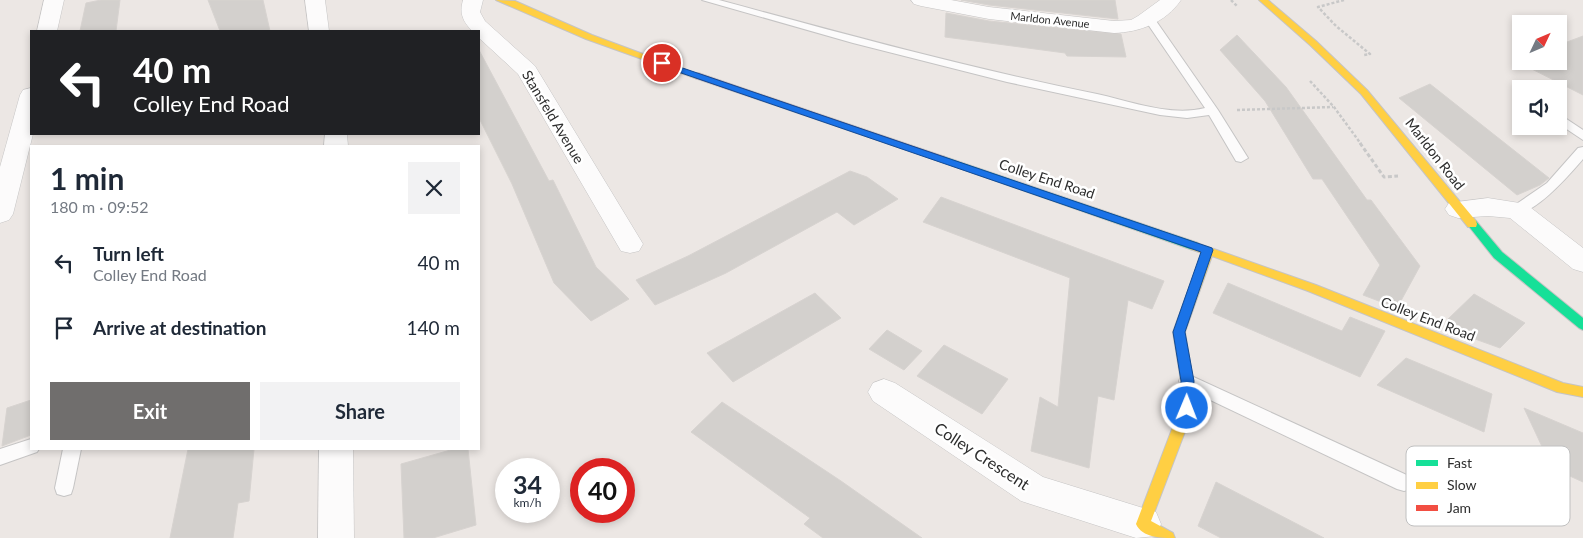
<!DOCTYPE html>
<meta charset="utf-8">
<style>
:root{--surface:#fff;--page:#f2f2f3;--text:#1f2937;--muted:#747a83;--accent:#706e6d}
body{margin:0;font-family:Lato,sans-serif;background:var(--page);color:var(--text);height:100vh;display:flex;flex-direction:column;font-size:19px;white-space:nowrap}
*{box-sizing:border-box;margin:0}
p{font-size:16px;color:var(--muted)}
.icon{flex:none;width:28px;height:28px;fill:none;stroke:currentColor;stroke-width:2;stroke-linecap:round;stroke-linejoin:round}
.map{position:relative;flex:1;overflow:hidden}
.sheet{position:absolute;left:30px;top:145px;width:450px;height:305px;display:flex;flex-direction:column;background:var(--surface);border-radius:0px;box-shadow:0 2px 8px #0003}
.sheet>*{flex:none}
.top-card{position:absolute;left:30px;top:30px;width:450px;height:105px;border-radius:0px;box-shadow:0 2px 8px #0003;background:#202124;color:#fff;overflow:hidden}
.needle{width:32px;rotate:46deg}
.fabs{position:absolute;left:1512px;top:15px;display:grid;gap:10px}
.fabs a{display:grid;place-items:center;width:55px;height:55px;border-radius:0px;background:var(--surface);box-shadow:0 2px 8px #0003;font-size:25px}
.speed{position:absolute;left:495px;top:458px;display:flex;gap:10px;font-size:25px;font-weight:700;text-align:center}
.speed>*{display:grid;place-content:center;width:65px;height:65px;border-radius:50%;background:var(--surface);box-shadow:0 2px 8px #0003;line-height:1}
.speed small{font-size:12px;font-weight:400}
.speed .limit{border:8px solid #d22;background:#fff;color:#111}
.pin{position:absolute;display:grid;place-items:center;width:42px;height:42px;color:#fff;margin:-21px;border:2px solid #fff;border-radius:50%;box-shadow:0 1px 5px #0007}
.me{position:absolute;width:55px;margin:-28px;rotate:1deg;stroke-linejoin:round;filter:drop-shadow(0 0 4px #0008)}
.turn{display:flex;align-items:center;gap:18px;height:105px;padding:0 20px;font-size:22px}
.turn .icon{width:65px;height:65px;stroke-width:2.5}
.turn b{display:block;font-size:35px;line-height:42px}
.round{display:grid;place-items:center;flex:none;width:52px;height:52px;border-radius:0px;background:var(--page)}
.summary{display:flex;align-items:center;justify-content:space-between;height:85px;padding:0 20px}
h1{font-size:30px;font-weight:700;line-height:38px}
.button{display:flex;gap:10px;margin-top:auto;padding:10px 20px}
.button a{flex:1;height:58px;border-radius:0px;background:var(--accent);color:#fff;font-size:20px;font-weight:700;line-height:58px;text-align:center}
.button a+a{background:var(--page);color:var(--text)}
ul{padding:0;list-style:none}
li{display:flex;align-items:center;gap:15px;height:65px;padding:0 20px}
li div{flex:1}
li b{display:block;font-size:19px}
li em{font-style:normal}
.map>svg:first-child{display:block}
</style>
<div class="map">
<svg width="1583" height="538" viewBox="0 0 1583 538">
<rect width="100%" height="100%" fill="#ece7e4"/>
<g fill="#d3d0cd" stroke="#d7d3d0">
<polygon points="101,0 120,0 116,31 80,31 86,3"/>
<polygon points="208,0 263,0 270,31 220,31"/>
<polygon points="961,0 1115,0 1118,19 989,5"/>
<polygon points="946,13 989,21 1121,34 1126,57 1067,56 1065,53 945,37"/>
<polygon points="1237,35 1286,87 1367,200 1371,200 1420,266 1397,308 1363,295 1380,265 1322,179 1313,179 1265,101 1220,50"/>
<polygon points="1583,36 1583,95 1516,61 1521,59 1521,61 1559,61 1559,45"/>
<polygon points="479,50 549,181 553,180 596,267 629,299 591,321 554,283 512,184 479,118"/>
<polygon points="1430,84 1549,178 1540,185 1517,195 1399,98"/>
<polygon points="850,171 867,177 898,199 854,225 837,212 726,273 655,305 636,280 688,256"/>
<polygon points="941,197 1164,281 1152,309 1128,300 1114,400 1098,396 1089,468 1031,451 1040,397 1058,407 1070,278 923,222"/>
<polygon points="1228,283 1342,331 1350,317 1385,331 1360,377 1213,313"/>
<polygon points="815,293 841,318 733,382 707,353"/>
<polygon points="1474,294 1525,323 1500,348 1475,339 1446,321"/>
<polygon points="887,330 922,351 904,370 869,349"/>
<polygon points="944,345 1008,379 982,414 917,376"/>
<polygon points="1406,358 1492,394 1484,432 1377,385"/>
<polygon points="31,400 31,435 2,446 7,408"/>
<polygon points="722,402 841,481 922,538 823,538 804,524 810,518 691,432"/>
<polygon points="1524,408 1583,433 1583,482 1552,468"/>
<polygon points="188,449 254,449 249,501 238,503 233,538 170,538"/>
<polygon points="454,449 468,449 476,525 433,538 404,538 401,464"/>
<polygon points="1216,482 1324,538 1221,538 1198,526"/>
</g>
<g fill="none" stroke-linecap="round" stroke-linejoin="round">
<g stroke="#c5c4c4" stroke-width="2">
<g id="lane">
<path d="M 702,0 L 719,0 C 844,34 969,68 1097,94 C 1130,101 1170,117 1205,108 L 1145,20 L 1146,18 L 1154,18 L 1218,110 L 1248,158 L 1241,162 L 1236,161 L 1209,115 L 1187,118 L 1160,115 L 1007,82 L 853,43 Z"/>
<polygon points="1530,81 1534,82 1538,89 1526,89 1524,85"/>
<polygon points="1559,114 1583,130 1583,140 1559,124"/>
<path d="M 1583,147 L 1583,159 C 1571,173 1532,219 1512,213 L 1510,210 L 1512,207 L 1547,183 L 1578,148 Z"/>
<polygon points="1187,374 1411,477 1413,483 1411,489 1404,491 1397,489 1181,386 1179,381 1181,376"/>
<polygon points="31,439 31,449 39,449 37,452 0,465 0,449"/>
<polygon points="63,449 81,449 73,488 71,494 64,496 57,494 55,488"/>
</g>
</g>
<g stroke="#c5c4c4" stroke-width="1">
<g id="street">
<polygon points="44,0 64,0 57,31 37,31"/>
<polygon points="305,0 325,0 329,31 309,31"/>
<path d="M 463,0 L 483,0 L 480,12 L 485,21 L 535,66 L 643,244 L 639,251 L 630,253 L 621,251 L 518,74 L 479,38 L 479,31 L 472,31 C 463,21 459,14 463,0 Z"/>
<path d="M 911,0 L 951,0 L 989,7 L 1114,21 L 1131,20 L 1138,16 L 1160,0 L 1181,0 C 1165,23 1140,32 1114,33 L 989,19 L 921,6 L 914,4 Z"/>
<polygon points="31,88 33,134 13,214 9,220 0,223 0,167 20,95 23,90"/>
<polygon points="325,134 347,134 348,146 324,146"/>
<polygon points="1488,198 1526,204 1583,248 1583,272 1573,269 1510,218 1488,216 1458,218 1449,215 1445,209 1449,203"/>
<polygon points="884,379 895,383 1043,477 1156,512 1161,524 1156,536 1136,538 1021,501 873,401 868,392 873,383"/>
<polygon points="319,449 353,449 354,538 318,538"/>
</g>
</g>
<g stroke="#c5c4c4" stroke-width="2">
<g id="fast">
<polygon points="942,156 1198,243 1199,246 1194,250 1190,249 939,161 937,159"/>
<polygon points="1472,220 1476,221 1502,252 1583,318 1583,330 1579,328 1494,258 1467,224"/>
</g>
</g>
<g stroke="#c5c4c4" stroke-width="2">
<g id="slow">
<polygon points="496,0 515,1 592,35 702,76 698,79 695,78 586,39"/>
<polygon points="1259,0 1268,0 1316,41 1367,90 1476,221 1477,224 1476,227 1468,227 1361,94 1310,45"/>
<path d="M 1194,242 L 1316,285 L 1563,383 L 1583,387 L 1583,397 L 1557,392 L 1308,291 L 1212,256 L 1185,332 L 1193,381 L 1194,408 L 1151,521 L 1173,533 L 1175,538 C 1162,538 1142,538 1136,524 L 1180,408 L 1181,381 L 1173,332 L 1202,253 L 1190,249 L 1189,246 Z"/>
</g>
</g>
<g stroke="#c5c4c4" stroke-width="2">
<polygon id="jam" points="698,73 945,157 947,159 945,161 939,161 695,78 694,76"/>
</g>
<g stroke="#c8c8c8" stroke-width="2.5" stroke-dasharray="3 2" stroke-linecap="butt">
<polyline points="1231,0 1238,7"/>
<polyline points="1344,0 1318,7 1336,26 1370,54 1364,55"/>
<polyline points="1310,81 1334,107 1361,144"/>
<polyline points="1237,110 1333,107"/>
</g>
<polyline stroke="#c8c8c8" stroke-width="3" stroke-dasharray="4 2.5" stroke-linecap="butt" points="1360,143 1384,177 1398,176"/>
<use href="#lane" fill="#fcfbfb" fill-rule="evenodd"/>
<use href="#street" fill="#fcfbfb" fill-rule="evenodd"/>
<use href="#fast" fill="#16e098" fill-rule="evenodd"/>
<use href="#slow" fill="#ffcf43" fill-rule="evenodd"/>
<use href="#jam" fill="#f24e42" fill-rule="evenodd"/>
</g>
<polygon fill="#1a73e8" stroke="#114b97" points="662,61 1212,248 1213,250 1185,332 1194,381 1191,412 1187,414 1180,408 1181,381 1173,332 1201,252 658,65 657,63"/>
<g text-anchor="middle" stroke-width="5" stroke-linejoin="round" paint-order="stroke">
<g font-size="11" fill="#2d2d2d" stroke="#fff">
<text transform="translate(1050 20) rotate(6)" y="4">Marldon Avenue</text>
</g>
<g font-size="14" fill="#2d2d2d" stroke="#fff">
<text transform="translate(553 117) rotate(59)" y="5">Stansfeld Avenue</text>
<text transform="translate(1435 154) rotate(52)" y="5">Marldon Road</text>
<text transform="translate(1047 179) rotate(18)" y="5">Colley End Road</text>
<text transform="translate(1428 319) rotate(21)" y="5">Colley End Road</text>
</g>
<g font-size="16" fill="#2d2d2d" stroke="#fff">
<text transform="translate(982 456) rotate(33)" y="6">Colley Crescent</text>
</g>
</g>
<rect x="1406" y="446" width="164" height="80" rx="8" fill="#fff" stroke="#c0c0c0" stroke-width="1"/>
<rect x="1416" y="460" width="22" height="6" fill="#16e098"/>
<rect x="1416" y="482" width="22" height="7" fill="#ffcf43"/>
<rect x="1416" y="505" width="22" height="6" fill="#f24e42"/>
<g font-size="14" fill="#2d2d2d">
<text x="1447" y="468">Fast</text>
<text x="1447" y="490">Slow</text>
<text x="1447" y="513">Jam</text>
</g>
</svg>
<div class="fabs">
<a><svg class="needle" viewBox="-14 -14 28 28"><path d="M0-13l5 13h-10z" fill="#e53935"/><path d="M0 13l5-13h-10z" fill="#747a83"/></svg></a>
<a><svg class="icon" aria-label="sound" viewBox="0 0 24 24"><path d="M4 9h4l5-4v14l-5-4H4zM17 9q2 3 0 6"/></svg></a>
</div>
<div class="speed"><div>34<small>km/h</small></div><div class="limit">40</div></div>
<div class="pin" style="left:662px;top:63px;background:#d93025"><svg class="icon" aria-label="arrive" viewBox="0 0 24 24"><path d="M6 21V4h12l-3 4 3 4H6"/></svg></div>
<svg class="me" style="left:1187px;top:408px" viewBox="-20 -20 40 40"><circle r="17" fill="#1a73e8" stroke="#fff" stroke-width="3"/><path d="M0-11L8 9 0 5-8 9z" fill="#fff"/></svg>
<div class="top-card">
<div class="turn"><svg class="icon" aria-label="left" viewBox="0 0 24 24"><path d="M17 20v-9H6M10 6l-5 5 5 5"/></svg><div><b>40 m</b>Colley End Road</div></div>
</div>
<section class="sheet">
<div class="summary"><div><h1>1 min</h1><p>180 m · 09:52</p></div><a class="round"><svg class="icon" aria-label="close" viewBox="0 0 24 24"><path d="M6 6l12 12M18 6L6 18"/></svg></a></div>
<ul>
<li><svg class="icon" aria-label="left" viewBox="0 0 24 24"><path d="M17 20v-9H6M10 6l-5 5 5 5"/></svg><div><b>Turn left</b><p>Colley End Road</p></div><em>40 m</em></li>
<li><svg class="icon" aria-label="arrive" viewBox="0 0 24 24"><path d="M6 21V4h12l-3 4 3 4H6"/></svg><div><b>Arrive at destination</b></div><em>140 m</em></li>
</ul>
<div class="button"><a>Exit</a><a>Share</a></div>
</section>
</div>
